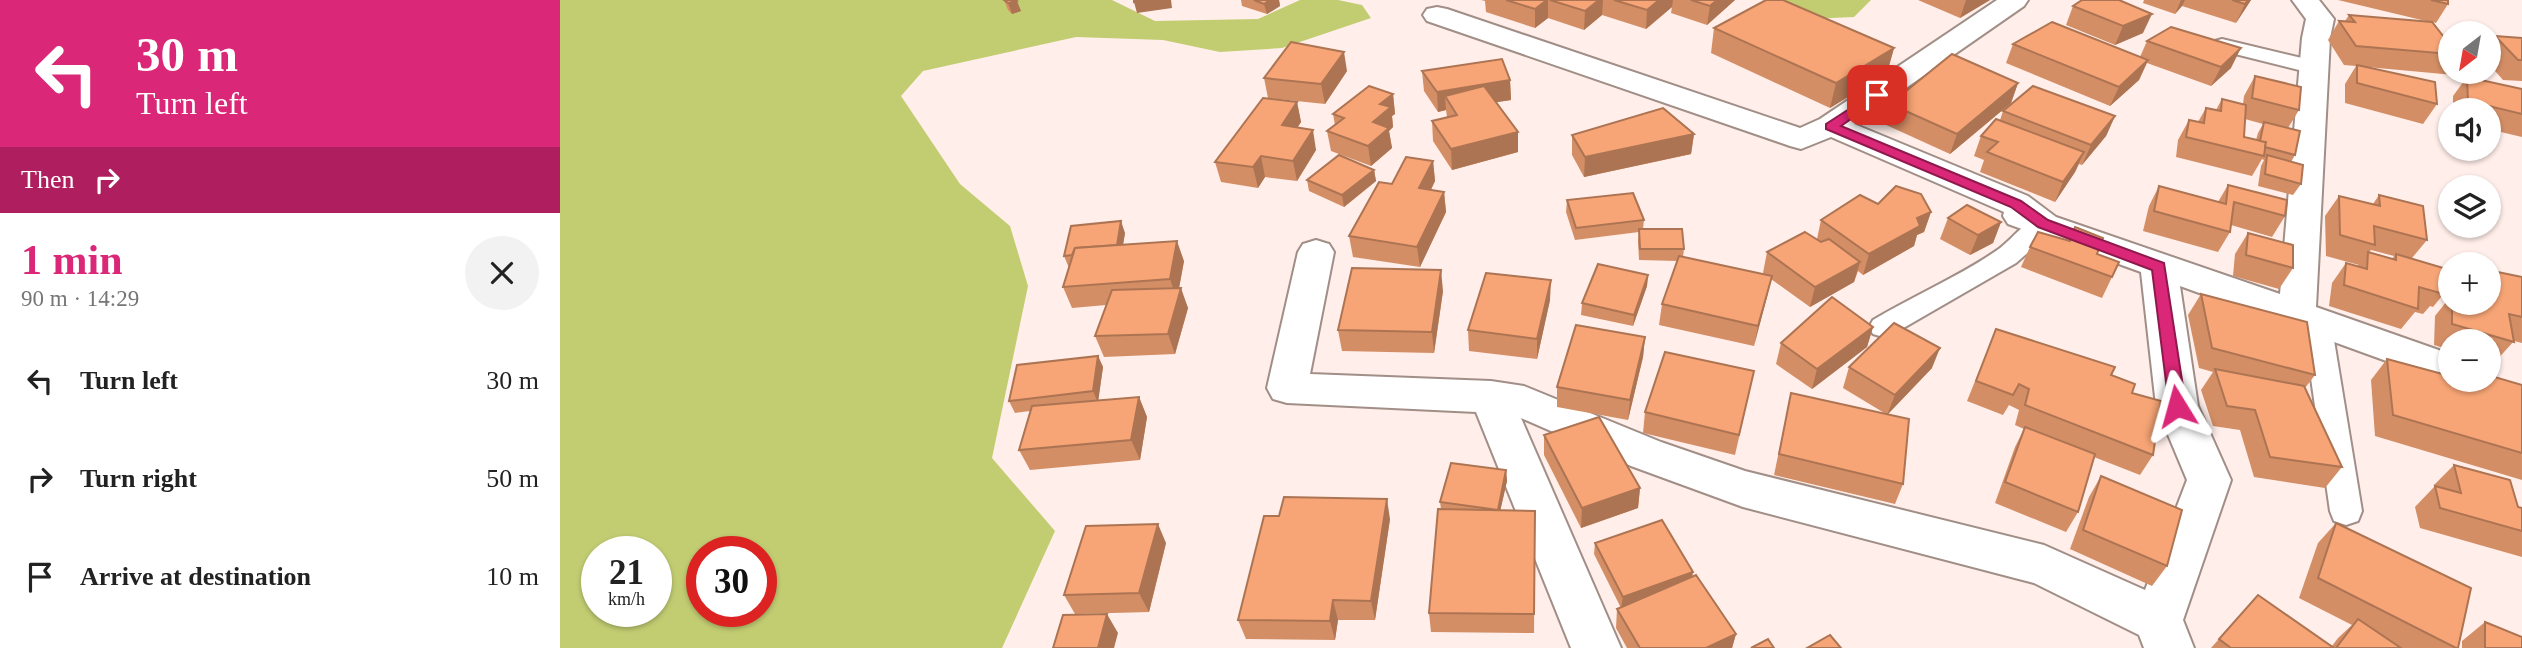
<!DOCTYPE html>
<meta charset="utf-8">
<style>
:root{--surface:#fff;--page:#f2f2f2;--text:#222;--muted:#767676;--accent:#db2777}
body{margin:0;font-family:"Times New Roman",serif;background:var(--page);color:var(--text);height:100vh;display:flex;flex-direction:column;font-size:26px;white-space:nowrap}
*{box-sizing:border-box;margin:0}
p{font-size:23px;color:var(--muted)}
.icon{flex:none;width:38px;height:38px;fill:none;stroke:currentColor;stroke-width:2;stroke-linecap:round;stroke-linejoin:round}
.map{position:relative;flex:1;overflow:hidden}
.details{display:flex;flex-direction:column;background:var(--surface);width:560px}
.details>*{flex:none}
.top-card{background:#db2777;color:#fff;overflow:hidden}
.needle{width:46px;rotate:211deg}
.buttons{position:absolute;left:1878px;top:21px;display:grid;gap:14px}
.buttons a{display:grid;place-items:center;width:63px;height:63px;border-radius:50%;background:var(--surface);box-shadow:0 2px 5px #0004;font-size:35px}
.speed{position:absolute;left:21px;top:536px;display:flex;gap:14px;font-size:35px;font-weight:700;text-align:center}
.speed>*{display:grid;place-content:center;width:91px;height:91px;border-radius:50%;background:var(--surface);box-shadow:0 2px 5px #0004;line-height:1}
.speed small{font-size:18px;font-weight:400}
.speed .limit{border:10px solid #d22;background:#fff;color:#111}
.pin{position:absolute;display:grid;place-items:center;width:60px;height:60px;color:#fff;margin:-30px;border-radius:14px;box-shadow:0 4px 10px #0006}
.me{position:absolute;width:77px;margin:-38px;rotate:352deg;stroke-linejoin:round;filter:drop-shadow(0 0 5px #0008)}
.turn{display:flex;align-items:center;gap:24px;height:147px;padding:0 21px;font-size:32px}
.turn .icon{width:91px;height:91px;stroke-width:2.5}
.turn b{display:block;font-size:49px;line-height:60px}
.then{display:flex;align-items:center;height:66px;padding:0 21px;background:#0003;gap:14px;font-size:26px}
.round{display:grid;place-items:center;flex:none;width:74px;height:74px;border-radius:37px;background:var(--page)}
.head{display:flex;align-items:center;justify-content:space-between;height:119px;padding:0 21px}
h1{font-size:42px;font-weight:700;line-height:52px;color:var(--accent)}
ul{padding:0;list-style:none}
li{display:flex;align-items:center;gap:21px;height:98px;padding:0 21px}
li div{flex:1}
li b{display:block;font-size:26px}
li em{font-style:normal}
main{display:flex;flex:1;min-height:0}
.map>svg:first-child{display:block}
</style>
<main>
<section class="details">
<div class="top-card">
<div class="turn"><svg class="icon" aria-label="left" viewBox="0 0 24 24"><path d="M17 20v-9H6M10 6l-5 5 5 5"/></svg><div><b>30 m</b>Turn left</div></div>
<div class="then">Then<svg class="icon" aria-label="right" viewBox="0 0 24 24"><path d="M7 20v-9h11M14 6l5 5-5 5"/></svg></div>
</div>
<div class="head"><div><h1>1 min</h1><p>90 m · 14:29</p></div><a class="round"><svg class="icon" aria-label="close" viewBox="0 0 24 24"><path d="M6 6l12 12M18 6L6 18"/></svg></a></div>
<ul>
<li><svg class="icon" aria-label="left" viewBox="0 0 24 24"><path d="M17 20v-9H6M10 6l-5 5 5 5"/></svg><div><b>Turn left</b></div><em>30 m</em></li>
<li><svg class="icon" aria-label="right" viewBox="0 0 24 24"><path d="M7 20v-9h11M14 6l5 5-5 5"/></svg><div><b>Turn right</b></div><em>50 m</em></li>
<li><svg class="icon" aria-label="arrive" viewBox="0 0 24 24"><path d="M6 21V4h12l-3 4 3 4H6"/></svg><div><b>Arrive at destination</b></div><em>10 m</em></li>
</ul>
</section>
<div class="map">
<svg width="1962" height="648" viewBox="0 0 1962 648">
<rect width="100%" height="100%" fill="#ffeee9"/>
<g fill="#c2cd72" fill-rule="evenodd">
<path d="M 0,0 L 552,0 L 595,21 L 698,19 L 740,0 L 778,0 L 802,5 L 811,18 L 722,48 L 660,52 L 603,40 L 516,37 L 363,71 L 341,96 L 400,184 L 450,226 L 468,286 L 432,458 L 495,531 L 442,648 L 0,648 ZM 37,551 L 96,551 L 96,611 L 37,611 ZM 142,551 L 201,551 L 201,611 L 142,611 Z"/>
<polygon points="1208,0 1311,0 1294,17 1249,19"/>
</g>
<g fill="none" stroke-linecap="round" stroke-linejoin="round">
<g stroke="#a08e87" stroke-width="4">
<g id="lane">
<polygon points="1662,39 1763,63 1766,68 1763,73 1755,74 1655,49 1652,45 1655,41"/>
<path d="M 1483,215 L 1492,217 L 1496,223 L 1481,241 L 1456,263 L 1333,334 L 1323,337 L 1313,334 L 1309,327 L 1313,320 C 1353,296 1398,277 1436,251 C 1452,240 1466,219 1483,215 Z"/>
<polygon points="1757,312 1767,315 1771,322 1802,511 1798,521 1786,525 1774,521 1770,511 1743,322 1747,315"/>
</g>
</g>
<g stroke="#a08e87" stroke-width="4">
<polygon id="street" points="1437,0 1468,0 1464,6 1294,124 1468,196 1496,217 1720,294 1742,38 1746,19 1732,0 1759,0 1774,19 1770,38 1756,307 1890,354 1890,380 1903,380 1890,384 1876,379 1620,286 1638,406 1671,480 1623,620 1634,648 1584,648 1579,635 1474,583 1183,507 1071,466 961,418 1061,648 1011,648 916,412 727,403 713,399 707,388 738,252 743,244 756,240 769,244 774,252 750,374 931,381 964,386 1101,442 1185,471 1484,545 1585,590 1627,480 1596,406 1581,272 1448,224 1443,216 1444,212 1271,137 1241,149 1230,146 867,21 863,15 867,9 877,7 887,9 1240,128 1260,119"/>
</g>
<use href="#lane" fill="#fff" fill-rule="evenodd"/>
<use href="#street" fill="#fff" fill-rule="evenodd"/>
</g>
<g fill="#d48e65" fill-rule="evenodd">
<polygon points="444,0 461,11 452,14 448,10"/>
<polygon points="681,0 719,0 720,6 707,14 682,6"/>
<polygon points="921,0 1175,0 1147,25 1111,13 1112,7 1086,29 1042,15 1024,30 988,18 975,28 926,12 925,1"/>
<polygon points="1358,0 1430,0 1400,18"/>
<polygon points="1584,0 1691,0 1676,23 1622,6 1615,14 1583,3"/>
<polygon points="1778,0 1888,0 1888,4 1876,23 1873,22 1884,37 1890,37 1890,72 1908,72 1905,76 1807,67 1877,104 1863,124 1785,103 1785,84 1796,66 1784,65 1768,40 1779,21 1785,21 1789,15 1870,22"/>
<polygon points="1513,6 1583,33 1555,45 1506,25"/>
<polygon points="1154,28 1334,48 1327,73 1270,108 1151,53"/>
<polygon points="1935,36 1962,38 1962,81 1943,80 1928,63 1928,45"/>
<polygon points="1587,41 1671,68 1651,86 1587,63 1579,80 1550,106 1446,63 1453,44 1580,57"/>
<polygon points="787,71 765,104 708,98 704,78"/>
<polygon points="862,71 950,80 951,100 936,102 958,132 958,152 892,170 873,141 872,121 887,117 886,110 878,112 864,91"/>
<path d="M 1695,76 L 1739,110 L 1728,128 L 1735,155 L 1731,162 L 1741,184 L 1733,195 L 1698,186 L 1701,166 L 1704,160 L 1702,159 L 1692,176 L 1616,157 L 1618,140 L 1629,120 L 1638,122 L 1646,108 L 1656,110 L 1662,99 L 1683,104 L 1684,96 ZM 1685,119 L 1703,124 L 1698,133 L 1696,140 L 1684,137 Z"/>
<polygon points="1907,77 1962,89 1962,137 1928,129 1928,110 1893,110 1893,96"/>
<polygon points="1458,83 1451,103 1390,154 1324,124 1330,104"/>
<polygon points="833,94 835,114 832,116 833,127 829,131 832,148 811,166 771,151 767,131 775,125 773,114"/>
<polygon points="737,102 741,122 737,128 756,150 737,181 705,177 698,188 661,182 655,162"/>
<polygon points="1443,111 1555,116 1546,136 1522,165 1519,164 1515,172 1495,202 1420,172 1424,160 1414,156 1421,136 1440,120"/>
<polygon points="1134,134 1131,154 1024,177 1012,155 1012,135"/>
<polygon points="873,161 875,181 871,190 884,192 886,212 860,267 793,257 789,236 832,184"/>
<polygon points="814,170 816,181 784,207 749,191 747,180"/>
<polygon points="1668,185 1725,216 1712,237 1671,225 1670,232 1658,252 1583,231 1589,206 1599,186 1658,202"/>
<path d="M 1819,195 L 1867,240 L 1852,258 L 1890,286 L 1873,307 L 1870,306 L 1863,314 L 1855,312 L 1841,329 L 1769,306 L 1772,283 L 1786,263 L 1797,266 L 1799,265 L 1766,256 L 1765,216 L 1779,196 L 1813,204 ZM 1811,250 L 1834,256 L 1832,259 L 1809,252 Z"/>
<polygon points="1007,200 1084,220 1083,229 1124,249 1123,257 1206,275 1203,273 1207,252 1257,239 1261,220 1318,204 1371,212 1364,232 1357,235 1354,246 1303,275 1298,271 1294,282 1250,307 1211,279 1194,346 1099,325 1102,304 1118,261 1079,260 1078,241 1079,232 1015,240 1006,212"/>
<polygon points="1388,218 1441,222 1433,243 1410,255 1380,239"/>
<polygon points="1515,227 1537,254 1552,277 1542,298 1461,267 1470,247 1508,241"/>
<polygon points="565,233 563,245 624,261 619,288 628,308 615,354 544,357 535,336 546,305 512,308 503,287 509,268 504,256"/>
<polygon points="1688,233 1733,268 1719,289 1673,276 1675,254"/>
<polygon points="1088,275 1087,286 1073,326 1021,315 1022,303"/>
<polygon points="1962,277 1962,343 1954,341 1935,362 1928,360 1928,341 1890,341 1890,350 1874,345 1875,316 1890,297 1890,303 1928,303"/>
<polygon points="883,291 874,353 782,351 778,330"/>
<polygon points="1641,294 1755,375 1745,388 1782,467 1765,488 1694,477 1680,430 1653,426 1641,390 1653,372 1639,368 1628,315"/>
<polygon points="990,300 977,359 909,351 908,330"/>
<polygon points="1313,327 1307,347 1252,389 1216,364 1221,343"/>
<polygon points="1436,329 1551,375 1572,393 1593,455 1580,475 1534,457 1518,512 1506,532 1435,503 1455,447 1464,429 1455,425 1459,410 1449,405 1443,415 1407,401"/>
<polygon points="1085,337 1083,357 1068,420 997,407 997,387"/>
<polygon points="538,356 543,367 538,400 579,397 587,417 580,460 470,470 459,450 470,411 455,413 449,401"/>
<polygon points="1827,359 1912,383 1915,380 1928,380 1962,385 1962,480 1815,436 1811,380"/>
<polygon points="1289,367 1372,368 1328,414 1343,484 1335,504 1214,475 1231,393 1326,414 1283,388"/>
<polygon points="1194,371 1175,455 1083,433 1085,412"/>
<polygon points="984,435 1080,488 1078,508 1021,528 984,455"/>
<polygon points="1894,465 1958,507 1962,508 1962,557 1860,528 1855,507 1874,487 1874,485"/>
<polygon points="946,470 947,481 940,510 975,531 974,633 871,632 869,613 881,509 880,502"/>
<polygon points="1541,476 1607,566 1592,586 1510,549 1529,497"/>
<polygon points="719,516 830,519 815,620 778,620 775,640 686,639 678,620"/>
<polygon points="1776,523 1898,648 1651,648 1698,595 1772,646 1778,638 1792,625 1739,598 1758,543"/>
<polygon points="606,543 589,612 515,614 504,595"/>
<polygon points="1035,543 1133,572 1132,577 1176,634 1172,648 1067,648 1056,628 1057,609 1061,608 1034,554"/>
<polygon points="1925,622 1962,648 1902,648 1902,641"/>
</g>
<g fill="#ad7453">
<polygon points="590,0 611,0 612,8 577,13 574,2"/>
<polygon points="710,0 719,0 720,6 707,14 704,4"/>
<polygon points="988,0 988,18 975,28 975,9"/>
<polygon points="1039,0 1043,0 1042,15 1024,30 1025,11"/>
<polygon points="1099,0 1113,0 1112,7 1086,29 1087,10"/>
<polygon points="1157,0 1175,0 1147,25 1150,6"/>
<polygon points="1406,0 1430,0 1400,18"/>
<polygon points="1621,0 1625,0 1622,6 1615,14"/>
<polygon points="1688,0 1691,0 1676,23 1685,4"/>
<polygon points="457,1 461,11 452,14 448,3"/>
<polygon points="1592,14 1583,33 1555,45 1563,26"/>
<polygon points="1334,48 1327,73 1270,108 1276,83"/>
<polygon points="1681,48 1671,68 1651,86 1661,67"/>
<polygon points="784,52 787,71 765,104 761,84"/>
<polygon points="1588,60 1579,80 1550,106 1559,87"/>
<polygon points="950,80 951,100 894,109 885,96 886,110 878,112 877,92"/>
<polygon points="1458,83 1451,103 1390,154 1397,134"/>
<polygon points="833,94 835,114 832,116 833,127 829,131 832,148 811,166 808,146 813,122 820,104"/>
<polygon points="737,102 741,122 726,145 722,125"/>
<polygon points="1555,116 1546,136 1522,165 1531,145"/>
<polygon points="753,130 756,150 737,181 733,161"/>
<polygon points="958,132 958,152 892,170 891,149"/>
<polygon points="1134,134 1131,154 1024,177 1025,157"/>
<polygon points="1524,152 1515,172 1495,202 1503,182"/>
<polygon points="701,156 705,177 698,188 693,167"/>
<polygon points="873,161 875,181 861,209 859,188"/>
<polygon points="814,170 816,181 784,207 782,195"/>
<polygon points="884,192 886,212 860,267 857,247"/>
<polygon points="1371,212 1364,232 1357,235 1354,246 1303,275 1309,254 1357,218"/>
<polygon points="561,221 565,233 560,262 555,251"/>
<polygon points="1441,222 1433,243 1410,255 1418,235"/>
<polygon points="617,241 624,261 617,299 610,279"/>
<polygon points="1300,262 1294,282 1250,307 1255,287"/>
<polygon points="881,270 883,291 874,353 872,332"/>
<polygon points="1088,275 1087,286 1073,326 1074,315"/>
<polygon points="1212,276 1207,297 1194,346 1198,326"/>
<polygon points="991,280 990,300 977,359 977,339"/>
<polygon points="621,288 628,308 615,354 608,334"/>
<polygon points="1313,327 1307,347 1252,389 1257,369"/>
<polygon points="1085,337 1083,357 1068,420 1070,400"/>
<polygon points="1380,348 1372,368 1327,415 1335,395"/>
<polygon points="538,356 543,367 538,403 533,391"/>
<polygon points="579,397 587,417 580,460 571,440"/>
<polygon points="946,470 947,481 938,521 938,510"/>
<polygon points="1080,488 1078,508 1021,528 1022,508"/>
<polygon points="827,499 830,519 815,620 811,601"/>
<polygon points="598,524 606,543 589,612 579,593"/>
<polygon points="1133,572 1131,583 1061,608 1063,597"/>
<polygon points="773,600 778,620 775,640 770,621"/>
<polygon points="547,614 558,633 554,648 538,648"/>
<polygon points="1176,634 1172,648 1146,648"/>
</g>
<g fill="#f7a576" stroke="#ad7453" stroke-width="2">
<polygon points="444,0 456,0 457,1 448,3"/>
<polygon points="574,0 590,0 574,2"/>
<polygon points="694,0 710,0 704,4"/>
<polygon points="946,0 987,0 975,9"/>
<polygon points="990,0 1039,0 1025,11"/>
<polygon points="1054,0 1099,0 1087,10"/>
<polygon points="1131,0 1157,0 1150,6"/>
<polygon points="1206,0 1223,0 1334,48 1276,83 1154,28"/>
<polygon points="1522,0 1559,0 1592,14 1563,26 1513,6"/>
<polygon points="1672,0 1688,0 1685,4"/>
<polygon points="1871,0 1888,0 1888,4"/>
<polygon points="1789,15 1872,22 1884,37 1890,37 1890,54 1796,46 1779,21 1795,22"/>
<polygon points="1492,22 1588,60 1559,87 1453,44"/>
<polygon points="1611,27 1681,48 1661,67 1587,41"/>
<polygon points="1935,36 1962,38 1962,60 1958,60"/>
<polygon points="731,42 784,52 761,84 704,78"/>
<polygon points="1392,54 1458,83 1397,134 1330,104"/>
<polygon points="942,59 950,80 877,92 862,71"/>
<polygon points="1797,65 1875,82 1877,104 1797,83"/>
<polygon points="1695,76 1741,87 1739,110 1692,98"/>
<polygon points="1907,77 1962,89 1962,114 1908,101"/>
<polygon points="809,86 833,94 820,104 831,107 813,122 829,128 808,146 767,131 784,118 773,114"/>
<polygon points="924,86 958,132 891,149 872,121 897,115 885,96"/>
<polygon points="1473,86 1555,116 1531,145 1443,111"/>
<polygon points="703,98 737,102 722,125 753,130 733,161 701,156 693,167 655,162"/>
<polygon points="1662,99 1686,105 1684,137 1706,142 1704,156 1626,137 1629,120 1644,123 1646,108 1661,111"/>
<polygon points="1103,108 1134,134 1025,157 1012,135"/>
<polygon points="1436,119 1524,152 1503,182 1427,152 1438,142 1421,136"/>
<polygon points="1704,122 1740,131 1735,155 1705,147 1706,142 1700,141"/>
<polygon points="779,155 814,170 782,195 747,180"/>
<polygon points="1707,155 1743,165 1741,184 1705,174"/>
<polygon points="846,157 873,161 859,188 884,192 857,247 789,236 819,182 832,184"/>
<polygon points="1668,185 1727,200 1725,216 1674,202 1670,232 1594,211 1599,186 1666,204"/>
<polygon points="1336,186 1361,194 1371,212 1357,218 1360,226 1309,254 1261,220 1300,195 1318,204"/>
<polygon points="1073,193 1084,220 1016,228 1007,200"/>
<polygon points="1819,195 1863,206 1867,240 1814,226 1815,245 1780,235 1779,196 1820,206"/>
<polygon points="1407,205 1441,222 1418,235 1388,218"/>
<polygon points="561,221 557,245 515,248 512,255 504,256 511,226"/>
<polygon points="1515,227 1543,238 1537,254 1559,262 1552,277 1470,247 1478,232 1510,241"/>
<polygon points="1079,229 1122,229 1124,249 1080,249"/>
<polygon points="1245,232 1261,242 1269,239 1300,262 1255,287 1207,252"/>
<polygon points="1688,233 1733,245 1733,268 1686,255"/>
<polygon points="617,241 610,279 503,287 515,248"/>
<polygon points="1808,252 1836,260 1836,254 1890,270 1890,286 1880,283 1880,293 1859,287 1858,309 1784,285 1786,263 1807,269"/>
<polygon points="1119,256 1212,276 1198,326 1102,304"/>
<polygon points="1038,264 1088,275 1074,315 1022,303"/>
<polygon points="792,268 881,270 872,332 778,330"/>
<polygon points="1928,270 1962,277 1962,317 1949,314 1954,342 1892,324 1892,303 1916,303 1924,305 1923,303 1928,303"/>
<polygon points="926,273 991,280 977,339 908,330"/>
<polygon points="621,288 608,334 535,336 552,290"/>
<polygon points="1641,294 1747,322 1755,375 1652,348"/>
<polygon points="1272,297 1313,327 1257,369 1221,343"/>
<polygon points="1334,323 1380,348 1335,395 1289,367"/>
<polygon points="1016,325 1085,337 1070,400 997,387"/>
<polygon points="1436,329 1555,367 1551,375 1575,384 1572,393 1601,401 1593,455 1465,405 1469,389 1459,384 1453,395 1416,381"/>
<polygon points="1105,352 1194,371 1179,435 1085,412"/>
<polygon points="538,356 533,391 449,401 457,365"/>
<polygon points="1827,359 1890,376 1890,380 1902,380 1923,386 1922,380 1928,380 1928,375 1962,385 1962,453 1833,415"/>
<polygon points="1655,369 1744,386 1782,467 1710,457 1695,410 1667,406"/>
<polygon points="1231,393 1349,419 1343,484 1219,454"/>
<polygon points="579,397 571,440 459,450 472,406"/>
<polygon points="1039,417 1080,488 1022,508 984,435"/>
<polygon points="1465,427 1535,454 1518,512 1445,482"/>
<polygon points="891,463 946,470 938,510 880,502"/>
<polygon points="1894,465 1950,480 1958,507 1962,508 1962,531 1880,508 1875,486 1901,493"/>
<polygon points="1541,476 1622,510 1607,566 1523,530"/>
<polygon points="724,497 827,499 811,601 773,600 770,621 678,620 704,516 719,516"/>
<polygon points="878,509 975,511 974,614 869,613"/>
<polygon points="1102,520 1133,572 1063,597 1035,543"/>
<polygon points="1776,523 1911,588 1898,648 1896,648 1758,578"/>
<polygon points="598,524 579,593 504,595 526,526"/>
<polygon points="1136,575 1176,634 1146,648 1080,648 1057,609"/>
<polygon points="1698,595 1774,648 1671,648 1659,639"/>
<polygon points="547,614 538,648 493,648 503,615"/>
<polygon points="1798,619 1841,648 1776,648"/>
<polygon points="1925,622 1962,637 1962,648 1925,648"/>
<polygon points="1270,635 1281,648 1247,648"/>
<polygon points="1208,639 1214,648 1191,648"/>
</g>
<polygon fill="#db2777" stroke="#8e194d" stroke-width="2" points="1317,91 1321,92 1321,98 1281,126 1461,201 1488,220 1604,263 1626,406 1623,410 1611,410 1609,406 1592,270 1478,227 1451,207 1266,129 1266,124"/>
</svg>
<div class="buttons">
<a><svg class="needle" viewBox="-14 -14 28 28"><path d="M0-13l5 13h-10z" fill="#e53935"/><path d="M0 13l5-13h-10z" fill="#767676"/></svg></a>
<a><svg class="icon" aria-label="sound" viewBox="0 0 24 24"><path d="M4 9h4l5-4v14l-5-4H4zM17 9q2 3 0 6"/></svg></a>
<a><svg class="icon" aria-label="layers" viewBox="0 0 24 24"><path d="M12 4l9 5-9 5-9-5zM3 14l9 5 9-5"/></svg></a>
<a>+</a>
<a>−</a>
</div>
<div class="speed"><div>21<small>km/h</small></div><div class="limit">30</div></div>
<div class="pin" style="left:1317px;top:95px;background:#d93025"><svg class="icon" aria-label="arrive" viewBox="0 0 24 24"><path d="M6 21V4h12l-3 4 3 4H6"/></svg></div>
<svg class="me" style="left:1617px;top:406px" viewBox="-20 -20 40 40"><path d="M0-17L14 15 0 8-14 15z" fill="#db2777" stroke="#fff" stroke-width="4"/></svg>
</div>
</main>
